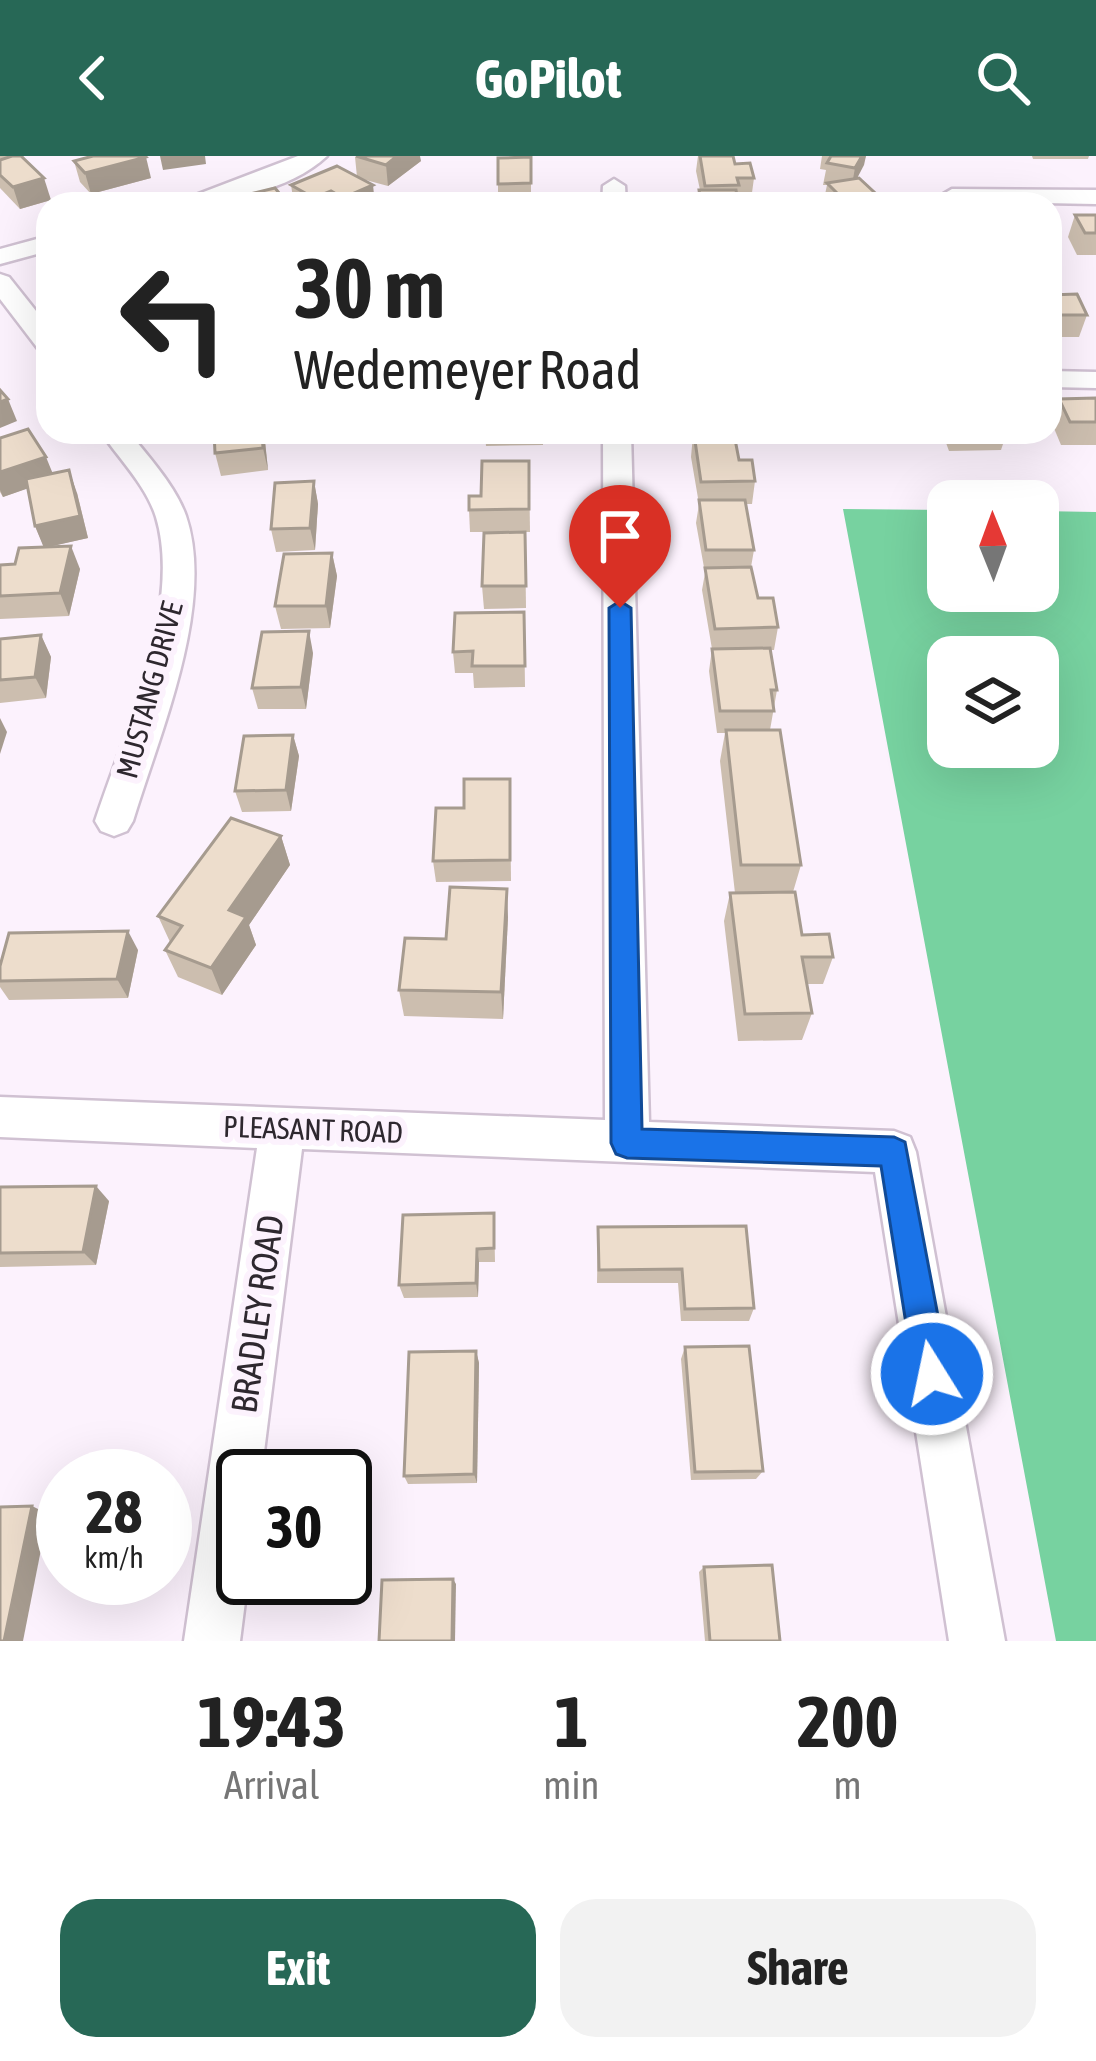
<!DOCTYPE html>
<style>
:root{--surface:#fff;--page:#f2f2f2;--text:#222;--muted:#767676;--accent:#276856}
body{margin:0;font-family:"Asap Condensed",sans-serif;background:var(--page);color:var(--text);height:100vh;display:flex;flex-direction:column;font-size:45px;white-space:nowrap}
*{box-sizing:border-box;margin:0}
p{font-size:39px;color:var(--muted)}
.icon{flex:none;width:66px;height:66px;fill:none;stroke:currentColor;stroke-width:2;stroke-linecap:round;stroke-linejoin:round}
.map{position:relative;height:1485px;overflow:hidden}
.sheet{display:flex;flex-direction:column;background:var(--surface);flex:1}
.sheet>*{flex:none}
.guide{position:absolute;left:36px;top:36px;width:1026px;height:252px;border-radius:36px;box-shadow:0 12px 48px #0002;background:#fff;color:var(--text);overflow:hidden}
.needle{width:78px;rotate:359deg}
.tools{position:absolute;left:927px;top:324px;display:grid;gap:24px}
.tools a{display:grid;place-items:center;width:132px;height:132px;border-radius:24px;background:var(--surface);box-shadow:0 12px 48px #0002;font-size:60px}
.speed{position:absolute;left:36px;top:1293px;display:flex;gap:24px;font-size:60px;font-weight:700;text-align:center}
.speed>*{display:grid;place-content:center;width:156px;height:156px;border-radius:50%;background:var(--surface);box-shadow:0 12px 48px #0002;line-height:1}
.speed small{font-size:30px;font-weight:400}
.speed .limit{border:6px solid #111;border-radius:18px;background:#fff;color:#111}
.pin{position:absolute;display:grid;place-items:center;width:102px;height:102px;color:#fff;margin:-123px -51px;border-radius:50% 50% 50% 0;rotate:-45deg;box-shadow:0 0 12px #0007}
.pin .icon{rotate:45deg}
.me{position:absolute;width:132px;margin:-66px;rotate:350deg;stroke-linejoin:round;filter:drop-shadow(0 0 9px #0008)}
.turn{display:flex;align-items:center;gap:42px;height:252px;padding:0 60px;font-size:54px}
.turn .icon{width:156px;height:156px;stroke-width:2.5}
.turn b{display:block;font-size:84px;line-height:102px}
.eta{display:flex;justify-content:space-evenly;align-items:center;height:204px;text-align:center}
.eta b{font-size:72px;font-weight:700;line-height:84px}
.cta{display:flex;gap:24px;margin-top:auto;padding:24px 60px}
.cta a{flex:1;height:138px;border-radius:36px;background:var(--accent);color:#fff;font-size:48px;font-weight:700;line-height:138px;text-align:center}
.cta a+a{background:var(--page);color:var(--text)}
header{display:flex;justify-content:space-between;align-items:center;height:156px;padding:0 60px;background:var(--accent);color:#fff;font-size:54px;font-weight:700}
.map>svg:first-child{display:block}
</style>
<header><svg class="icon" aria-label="back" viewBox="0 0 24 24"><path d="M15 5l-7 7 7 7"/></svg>GoPilot<svg class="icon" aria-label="search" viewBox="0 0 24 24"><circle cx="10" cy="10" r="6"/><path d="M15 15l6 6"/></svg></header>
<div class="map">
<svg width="1096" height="1485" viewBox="0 0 1096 1485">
<rect width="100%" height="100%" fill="#fcf2fd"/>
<path fill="#77d2a0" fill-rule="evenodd" d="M 843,353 L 948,354 L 948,435 L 1038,435 L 1038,355 L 1096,356 L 1096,1485 L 1056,1485 ZM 948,501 L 1038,501 L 1038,591 L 948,591 Z"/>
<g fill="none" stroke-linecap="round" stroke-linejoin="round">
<g stroke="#d0c1d2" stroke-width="5">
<g id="minor">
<path d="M 298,0 L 327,0 C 290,35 221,48 172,48 Z"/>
<polygon points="614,23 625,30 626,48 602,48 603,30"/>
<polygon points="952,33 1096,34 1096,48 944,45 940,40"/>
<polygon points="48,80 48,95 0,108 0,93"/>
<polygon points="0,118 9,121 48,170 48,196 39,194 0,143"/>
<polygon points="1050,215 1096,216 1096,232 1050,231"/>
<path d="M 101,276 L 129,276 C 149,302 175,329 186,360 C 216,449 159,579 133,665 L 127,675 L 114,680 L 101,675 L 95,665 C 123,579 183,451 156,361 C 146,329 119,303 101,276 Z"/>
<polygon points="603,276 631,276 649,966 894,975 910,981 916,996 1005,1485 949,1485 875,1016 302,993 261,1320 243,1320 243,1422 248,1422 240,1485 184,1485 257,992 0,981 0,941 605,964"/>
</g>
</g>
<use href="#minor" fill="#fff" fill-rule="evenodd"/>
</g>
<g fill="#ccbeaf">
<polygon points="0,0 23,0 51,44 20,53 0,32"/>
<polygon points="698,0 733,0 735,8 754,22 751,44 738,44 738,47 756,48 697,48 700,34 696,15"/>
<polygon points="822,0 866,0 857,22 887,48 823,48 827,29 823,29 826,14 820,13"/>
<polygon points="1032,0 1089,0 1088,3 1033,3"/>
<polygon points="355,1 421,5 388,30 362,23 375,48 294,48 291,29 357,21"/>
<polygon points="531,1 531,48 498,48 498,2"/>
<polygon points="74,5 151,22 91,38 80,26"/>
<polygon points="1075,59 1096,59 1096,99 1077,99 1068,81"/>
<polygon points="1050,139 1087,159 1079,181 1050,181"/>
<polygon points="1096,242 1096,289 1061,289 1051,265 1059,243"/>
<polygon points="264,276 268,314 221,320 215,297"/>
<polygon points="485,276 543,276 543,289 486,290"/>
<polygon points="687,276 720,276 755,325 752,348 745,348 754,394 751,411 758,442 778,471 774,494 770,494 777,534 770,574 801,709 793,736 802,779 833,801 823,828 807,828 812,857 802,884 738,885 724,765 730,737 735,737 720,605 725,577 717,577 709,515 712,493 702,434 705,417 696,367 699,348 691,301 693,279 687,279"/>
<polygon points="837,276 912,276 911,281 839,282"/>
<polygon points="942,276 1021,276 1018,285 1004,285 1001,294 949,295"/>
<polygon points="0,282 77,337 88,382 47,391 80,413 69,460 0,463 0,409 15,408 44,391 35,370 28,332 3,341 0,336"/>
<polygon points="529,305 530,376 470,376 469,354 481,340"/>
<polygon points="314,325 318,348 315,394 276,396 271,373"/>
<polygon points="525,376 526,452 484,453 482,430"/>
<polygon points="332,397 337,420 330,472 281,473 275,450"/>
<polygon points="524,456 525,531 474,532 473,517 455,517 453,496"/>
<polygon points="41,479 51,501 46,542 0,547 0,483"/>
<polygon points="313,497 306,553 258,553 252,532"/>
<polygon points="293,579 299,600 291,655 242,656 235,635"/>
<polygon points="510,623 511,725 436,726 433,705 464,652"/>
<polygon points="281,680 290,709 249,769 256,789 222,839 178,821 165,794 170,786 158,760"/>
<polygon points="508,761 503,863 404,860 399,834 446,783"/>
<polygon points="138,794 128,842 9,844 0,831 0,825"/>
<polygon points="0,1031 109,1045 96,1109 0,1111"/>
<polygon points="494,1057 495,1106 479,1106 478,1141 404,1142 399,1129"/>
<polygon points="598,1071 754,1152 749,1165 681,1165 678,1127 597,1127"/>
<polygon points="685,1191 763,1315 756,1323 691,1324 681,1203"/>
<polygon points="476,1195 479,1207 477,1327 408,1328 404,1320"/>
<polygon points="704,1411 780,1485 705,1485 699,1416"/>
</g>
<g fill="#a69b8f">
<polygon points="160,0 205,0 206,8 163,14"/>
<polygon points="397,0 420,0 421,5 388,30 386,9"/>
<polygon points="862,0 866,0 864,9 851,34 855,12"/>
<polygon points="146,1 151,22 91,38 85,17"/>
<polygon points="44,22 51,44 20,53 13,31"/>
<polygon points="373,29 375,48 344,48 343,42"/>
<polygon points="331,35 333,48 315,48 314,42"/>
<polygon points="8,243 17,265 0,272 0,246"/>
<polygon points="262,276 264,276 268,314 263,292"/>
<polygon points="312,276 351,276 314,283"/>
<polygon points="46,301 55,323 3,341 0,334 0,316"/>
<polygon points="69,314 77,337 88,382 44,392 35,370"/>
<polygon points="314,325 318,348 315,394 310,372"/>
<polygon points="71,390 80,413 69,460 60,437"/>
<polygon points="332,397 337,420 330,472 326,450"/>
<polygon points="309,475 313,497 306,553 301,531"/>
<polygon points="41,479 51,501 46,542 35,521"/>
<polygon points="0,562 7,576 0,598"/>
<polygon points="293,579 299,600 291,655 286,634"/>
<polygon points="281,680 290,709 249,769 256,789 222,839 211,812 229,754"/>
<polygon points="507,733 508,761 503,863 501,836"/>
<polygon points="128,775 138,794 128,842 117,823"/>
<polygon points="96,1030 109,1045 96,1109 83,1096"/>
<polygon points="477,1093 479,1106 478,1141 476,1127"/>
<polygon points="476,1195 479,1207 477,1327 474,1318"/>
<polygon points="32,1350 48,1358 23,1485 4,1485"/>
<polygon points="453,1423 456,1428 455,1485 452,1485"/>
</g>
<g fill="#edddcc" stroke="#a69b8f" stroke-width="3">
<polygon points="12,0 21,0 44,22 13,31 0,19 0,4"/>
<polygon points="93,0 145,0 146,1 85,17 74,5"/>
<polygon points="356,0 397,0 386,9"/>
<polygon points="700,0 733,0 735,8 750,7 754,22 737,22 739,29 705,30"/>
<polygon points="831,0 862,0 855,12 827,7"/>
<polygon points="531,1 531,27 498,28 498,2"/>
<polygon points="337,10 373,29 343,42 331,35 314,42 291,29"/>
<polygon points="859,22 887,48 848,48 827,27"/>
<polygon points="275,32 288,48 218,48 217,46"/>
<polygon points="699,34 736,34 738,47 756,48 701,48"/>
<polygon points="1075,59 1096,59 1096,77 1085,77"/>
<polygon points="1077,138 1087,159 1050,159 1050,139"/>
<polygon points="0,234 8,243 0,246"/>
<polygon points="1096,242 1096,266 1070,266 1059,243"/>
<polygon points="28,273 46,301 0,316 0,282"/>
<polygon points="214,276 262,276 263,292 215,297"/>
<polygon points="694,278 734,278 739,304 752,304 755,325 701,326"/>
<polygon points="482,305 529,305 529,353 469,354 469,340 481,340"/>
<polygon points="69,314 80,360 35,370 26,323"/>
<polygon points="314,325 310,372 271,373 275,327"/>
<polygon points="699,344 745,344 754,394 706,394"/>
<polygon points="525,376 526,430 482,430 484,377"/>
<polygon points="71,390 60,437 0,440 0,409 15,408 19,392"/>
<polygon points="332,397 326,450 275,450 284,398"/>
<polygon points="751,411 758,442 773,442 778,471 715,473 705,412"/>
<polygon points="524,456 525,510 472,510 473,495 453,496 455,457"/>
<polygon points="309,475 301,531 252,532 262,476"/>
<polygon points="41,479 35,521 0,524 0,483"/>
<polygon points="770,492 777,534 771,534 774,555 720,555 712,493"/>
<polygon points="726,574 780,574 801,709 741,709"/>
<polygon points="293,579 286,634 235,635 244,580"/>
<polygon points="464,623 510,623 510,704 433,705 436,652 464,652"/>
<polygon points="231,662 281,680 229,754 246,761 211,812 165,794 182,770 158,760"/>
<polygon points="450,731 507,733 501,836 399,834 405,782 446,783"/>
<polygon points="795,736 802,779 829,778 833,801 802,801 812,857 745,858 730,737"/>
<polygon points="128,775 117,823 0,825 0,810 9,777"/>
<polygon points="96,1030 83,1096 0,1097 0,1031"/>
<polygon points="494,1057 494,1092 477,1093 476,1127 399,1129 403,1059"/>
<polygon points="746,1070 754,1152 685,1153 682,1113 599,1114 598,1071"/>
<polygon points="749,1190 763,1315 695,1316 685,1191"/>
<polygon points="476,1195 474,1318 404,1320 409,1196"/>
<polygon points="32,1350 4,1485 0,1485 0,1351"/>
<polygon points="772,1409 780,1485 710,1485 704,1411"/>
<polygon points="453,1423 452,1485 379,1485 382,1424"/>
</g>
<polygon fill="#1a73e8" stroke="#114b97" stroke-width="3" points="620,445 631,452 642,973 894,981 905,986 949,1218 944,1231 932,1236 919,1231 914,1218 881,1010 627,1002 616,998 611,987 609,452"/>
<g text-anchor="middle" stroke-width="12" stroke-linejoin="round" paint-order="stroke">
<g font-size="30" fill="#2e282f" stroke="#fcf2fd">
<text transform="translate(150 534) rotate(-75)" y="10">MUSTANG DRIVE</text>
<text transform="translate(313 974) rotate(2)" y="10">PLEASANT ROAD</text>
</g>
<g font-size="36" fill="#2e282f" stroke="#fcf2fd">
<text transform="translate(257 1158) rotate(-82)" y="13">BRADLEY ROAD</text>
</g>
</g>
</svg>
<div class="tools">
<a><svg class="needle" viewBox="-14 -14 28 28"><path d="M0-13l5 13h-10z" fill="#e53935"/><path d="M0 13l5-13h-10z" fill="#767676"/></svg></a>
<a><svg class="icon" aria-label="layers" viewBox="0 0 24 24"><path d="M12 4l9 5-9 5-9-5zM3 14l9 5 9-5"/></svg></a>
</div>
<div class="speed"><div>28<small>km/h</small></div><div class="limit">30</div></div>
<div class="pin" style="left:620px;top:452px;background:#d93025"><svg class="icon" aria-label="arrive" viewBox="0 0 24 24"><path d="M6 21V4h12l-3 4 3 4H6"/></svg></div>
<svg class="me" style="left:932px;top:1218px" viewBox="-20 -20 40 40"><circle r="17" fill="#1a73e8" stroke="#fff" stroke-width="3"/><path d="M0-11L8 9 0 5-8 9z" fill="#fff"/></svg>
<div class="guide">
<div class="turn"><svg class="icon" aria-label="left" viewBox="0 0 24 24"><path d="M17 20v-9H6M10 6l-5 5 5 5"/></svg><div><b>30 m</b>Wedemeyer Road</div></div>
</div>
</div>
<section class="sheet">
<div class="eta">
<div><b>19:43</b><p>Arrival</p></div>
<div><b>1</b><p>min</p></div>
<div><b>200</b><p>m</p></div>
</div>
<div class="cta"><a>Exit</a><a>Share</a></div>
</section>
